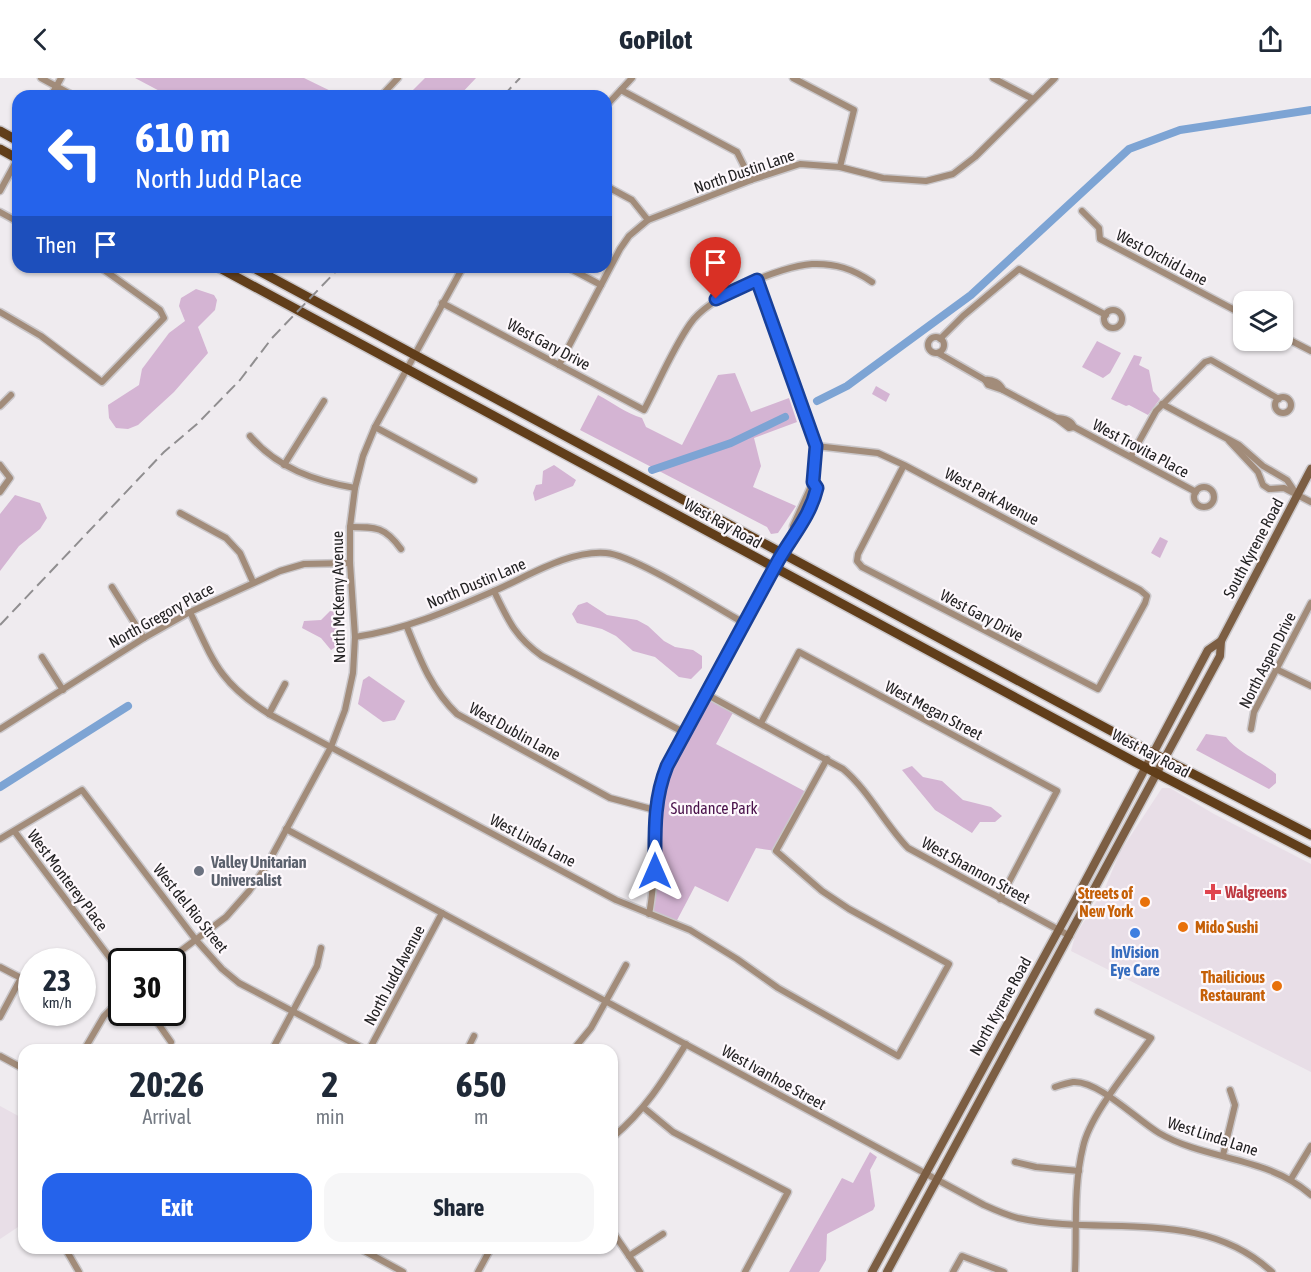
<!DOCTYPE html>
<style>
:root{--surface:#fff;--page:#f6f6f7;--text:#1f2937;--muted:#747a83;--accent:#2563eb}
body{margin:0;font-family:"Asap Condensed",sans-serif;background:var(--page);color:var(--text);height:100vh;display:flex;flex-direction:column;font-size:22px;white-space:nowrap}
*{box-sizing:border-box;margin:0}
p{font-size:20px;color:var(--muted)}
.icon{flex:none;width:33px;height:33px;fill:none;stroke:currentColor;stroke-width:2;stroke-linecap:round;stroke-linejoin:round}
.map{position:relative;flex:1;overflow:hidden}
.panel{position:absolute;left:18px;top:966px;width:600px;height:210px;display:flex;flex-direction:column;background:var(--surface);border-radius:18px;box-shadow:0 2px 4px #0004}
.panel>*{flex:none}
.top-card{position:absolute;left:12px;top:12px;width:600px;height:183px;border-radius:18px;box-shadow:0 2px 4px #0004;background:#2563eb;color:#fff;overflow:hidden}
.controls{position:absolute;left:1233px;top:213px;display:grid;gap:12px}
.controls a{display:grid;place-items:center;width:60px;height:60px;border-radius:12px;background:var(--surface);box-shadow:0 2px 4px #0004;font-size:30px}
.speed{position:absolute;left:18px;top:870px;display:flex;gap:12px;font-size:30px;font-weight:700;text-align:center}
.speed>*{display:grid;place-content:center;width:78px;height:78px;border-radius:50%;background:var(--surface);box-shadow:0 2px 4px #0004;line-height:1}
.speed small{font-size:15px;font-weight:400}
.speed .limit{border:3px solid #111;border-radius:9px;background:#fff;color:#111}
.pin{position:absolute;display:grid;place-items:center;width:51px;height:51px;color:#fff;margin:-62px -26px;border-radius:50% 50% 50% 0;rotate:-45deg;box-shadow:0 0 6px #0007}
.pin .icon{rotate:45deg}
.me{position:absolute;width:66px;margin:-33px;rotate:0deg;stroke-linejoin:round;filter:drop-shadow(0 0 4px #0008)}
.turn{display:flex;align-items:center;gap:21px;height:126px;padding:0 24px;font-size:27px}
.turn .icon{width:78px;height:78px;stroke-width:2.5}
.turn b{display:block;font-size:42px;line-height:51px}
.then{display:flex;align-items:center;height:57px;padding:0 24px;background:#0003;gap:12px;font-size:22px}
.eta{display:flex;justify-content:space-evenly;align-items:center;height:102px;text-align:center}
.eta b{font-size:36px;font-weight:700;line-height:42px}
.button{display:flex;gap:12px;margin-top:auto;padding:12px 24px}
.button a{flex:1;height:69px;border-radius:18px;background:var(--accent);color:#fff;font-size:24px;font-weight:700;line-height:69px;text-align:center}
.button a+a{background:var(--page);color:var(--text)}
header{display:flex;justify-content:space-between;align-items:center;height:78px;padding:0 24px;background:var(--surface);font-size:27px;font-weight:700}
.map>svg:first-child{display:block}
</style>
<header><svg class="icon" aria-label="back" viewBox="0 0 24 24"><path d="M15 5l-7 7 7 7"/></svg>GoPilot<svg class="icon" aria-label="share" viewBox="0 0 24 24"><path d="M12 15V3M7 8l5-5 5 5M5 13v7h14v-7"/></svg></header>
<div class="map">
<svg width="1311" height="1194" viewBox="0 0 1311 1194">
<rect width="100%" height="100%" fill="#efebef"/>
<g fill="#e8dee7">
<polygon points="1162,710 1170,710 1214,736 1311,786 1311,994 1071,873 1075,858 1105,810 1120,774"/>
<polygon points="0,1028 24,1041 24,1145 0,1161"/>
</g>
<g fill="#d4b4d3">
<polygon points="135,0 304,0 341,18 169,18"/>
<polygon points="425,0 476,0 459,18 407,18"/>
<polygon points="196,211 214,217 217,222 215,232 198,249 208,275 174,314 138,347 128,351 116,350 109,340 108,327 139,307 142,291 169,255 185,243 179,228 181,220"/>
<polygon points="1097,263 1121,275 1110,295 1103,300 1082,289"/>
<polygon points="1134,277 1142,279 1139,287 1149,292 1153,313 1160,321 1148,337 1129,327 1126,328 1111,321"/>
<path d="M 735,295 L 751,334 L 789,320 L 797,344 L 754,360 L 761,388 L 753,409 L 796,428 L 778,455 L 771,456 L 767,449 L 580,352 L 598,317 C 613,325 626,335 642,340 L 646,349 L 682,367 L 718,297 Z"/>
<polygon points="876,308 890,316 886,324 872,316"/>
<polygon points="554,387 576,402 573,408 535,423 533,415 536,407 542,406 543,393"/>
<polygon points="15,417 40,425 47,440 40,451 19,468 0,493 0,436"/>
<polygon points="1160,459 1168,463 1160,480 1151,475"/>
<polygon points="587,524 607,537 637,542 648,548 664,563 675,569 693,572 702,578 702,590 691,601 679,599 655,579 633,573 616,558 602,551 577,545 572,536 578,527"/>
<polygon points="330,533 337,534 340,566 331,572 321,560 302,550 304,543 321,542"/>
<polygon points="369,598 405,623 395,642 383,644 358,626 363,602"/>
<polygon points="706,616 735,631 716,666 808,715 776,773 756,770 728,824 695,808 675,846 650,836 658,711"/>
<path d="M 1206,656 L 1226,659 C 1239,676 1260,682 1276,696 L 1276,705 L 1269,711 L 1196,672 Z"/>
<polygon points="912,688 923,699 942,703 963,722 991,729 1002,738 995,744 980,744 972,755 935,732 902,692"/>
<polygon points="870,1074 877,1079 870,1092 875,1128 873,1132 827,1156 826,1182 819,1194 789,1194 842,1100 853,1105"/>
</g>
<g fill="none" stroke-linecap="round" stroke-linejoin="round">
<g stroke="#7da4d4" stroke-width="8">
<polyline points="817,323 847,308 971,217 1129,71 1180,52 1311,32"/>
<polyline points="652,392 731,365 785,339"/>
<polyline points="0,709 128,628"/>
</g>
<g stroke="#cac7ca" stroke-width="9">
<g id="minor">
<polyline points="41,0 74,18"/>
<polyline points="793,0 854,32 840,89"/>
<polyline points="993,0 1033,21"/>
<polyline points="621,12 737,74 751,102"/>
<polyline points="51,18 61,0"/>
<polyline points="381,18 398,0"/>
<polyline points="606,28 632,0"/>
<polyline points="606,108 632,122 648,142"/>
<polyline points="0,113 18,80"/>
<polyline points="1082,133 1099,150 1100,161 1244,237"/>
<polyline points="0,134 18,144"/>
<polyline points="567,189 601,207"/>
<path d="M 757,202 L 816,368 L 813,404 L 817,410 C 813,425 808,448 793,456"/>
<path d="M 442,225 L 644,332 C 659,304 672,272 690,246 C 708,219 780,188 812,186 C 835,185 853,191 872,204"/>
<circle cx="1113" cy="241" r="9"/>
<polyline points="0,234 41,258 102,304 164,240 160,232 100,189"/>
<polyline points="1282,258 1311,273"/>
<circle cx="936" cy="267" r="8"/>
<polyline points="940,261 963,238 1019,191 1106,237"/>
<polyline points="938,275 985,302 988,307 1003,312"/>
<polyline points="559,287 620,171 629,158 648,142 751,102 800,86 840,89 883,100 926,103 953,96 975,79 1055,0"/>
<path d="M 985,302 C 992,301 1000,305 1003,312 L 1056,340 L 1069,350 L 1074,349"/>
<circle cx="1283" cy="327" r="8"/>
<polyline points="1162,326 1239,367 1263,388 1287,402 1297,417"/>
<polyline points="0,328 11,317"/>
<path d="M 1056,340 C 1064,340 1071,342 1074,349 L 1196,414"/>
<polyline points="375,349 474,402"/>
<path d="M 250,358 C 277,390 315,403 355,410"/>
<polyline points="1229,363 1258,394 1263,407 1269,411 1284,410 1311,424"/>
<polyline points="816,368 878,375 904,387 1140,512 1147,518 1145,525 1098,611 862,489 857,483 858,476 904,387"/>
<polyline points="1131,378 1156,333 1205,284 1211,282 1279,321"/>
<polyline points="0,387 10,400 0,414"/>
<polyline points="284,387 324,323"/>
<circle cx="1204" cy="419" r="10"/>
<polyline points="180,435 226,460 240,475 253,504"/>
<path d="M 350,449 C 377,449 385,449 401,471"/>
<polyline points="112,509 144,560"/>
<path d="M 494,513 C 508,542 515,559 542,578 L 685,655"/>
<path d="M 190,534 C 214,585 220,605 269,636 L 616,822 L 690,852 L 737,881 L 778,910 L 898,978 L 949,886 L 849,831 L 822,813 L 776,773 L 827,681"/>
<path d="M 407,549 C 420,581 431,611 457,636 L 610,720 L 655,732"/>
<path d="M 355,559 C 404,552 448,533 494,513 C 527,499 568,472 606,475 C 634,477 715,529 744,545"/>
<polyline points="42,579 63,612"/>
<polyline points="1276,591 1311,608"/>
<path d="M 706,616 L 843,691 C 869,713 884,745 908,770 L 1070,858"/>
<polyline points="269,636 285,606"/>
<polyline points="761,645 799,574 1057,713 1000,821"/>
<polyline points="0,651 144,560 190,534 280,493 304,486 350,485"/>
<polyline points="1251,651 1254,634 1311,525"/>
<path d="M 286,751 L 984,1127 C 995,1132 1006,1137 1018,1140 C 1104,1159 1201,1128 1272,1194"/>
<polyline points="15,754 122,896"/>
<polyline points="0,761 82,712 196,862 222,891 239,905 366,972"/>
<path d="M 649,836 C 660,784 647,739 667,688 L 793,456 L 793,448 L 813,404"/>
<polyline points="166,884 226,839 249,813 267,787 331,669 345,632 353,595 355,559 350,485 350,449 355,410 363,378 375,349 463,189"/>
<polyline points="0,889 21,900 0,939"/>
<polyline points="150,934 171,964"/>
<polyline points="84,972 104,938 122,920"/>
<polyline points="272,972 317,888 321,870"/>
<polyline points="369,972 442,835"/>
<polyline points="467,972 474,958"/>
<polyline points="573,972 591,950 626,887"/>
<polyline points="0,978 24,991"/>
<path d="M 1055,1009 C 1061,1007 1067,1005 1073,1004 C 1098,1002 1137,1042 1159,1055 C 1207,1083 1267,1078 1311,1117"/>
<polyline points="644,1030 673,1054 788,1114 745,1194"/>
<path d="M 612,1060 C 646,1031 663,1003 686,966"/>
<polyline points="1223,1077 1235,1027 1230,1012"/>
<polyline points="1015,1084 1036,1089 1079,1093"/>
<polyline points="1291,1101 1311,1068"/>
<polyline points="612,1153 640,1194"/>
<polyline points="65,1170 79,1194"/>
<polyline points="359,1170 403,1194"/>
<polyline points="629,1178 663,1156"/>
<polyline points="478,1194 491,1170"/>
<polyline points="953,1194 962,1178 1004,1194"/>
<path d="M 1075,1194 C 1077,1154 1073,1109 1083,1069 C 1090,1036 1131,989 1151,960 L 1098,934"/>
</g>
</g>
<g stroke="#cac7ca" stroke-width="11">
<g id="secondary">
<polyline points="872,1194 1080,813 1208,572 1221,563"/>
<polyline points="887,1194 1220,578 1221,563 1311,391"/>
</g>
</g>
<g stroke="#cac7ca" stroke-width="12">
<g id="primary">
<polyline points="0,53 18,63"/>
<polyline points="0,71 18,81"/>
<polyline points="218,189 1135,684 1311,775"/>
<polyline points="252,189 1141,669 1311,757"/>
</g>
</g>
<use href="#minor" stroke="#a28c7a" stroke-width="6"/>
<use href="#secondary" stroke="#7c5e43" stroke-width="8"/>
<use href="#primary" stroke="#613e1a" stroke-width="9"/>
<g stroke="#908e90" stroke-width="2" stroke-dasharray="12 6" stroke-linecap="butt">
<polyline points="503,18 520,0"/>
<polyline points="0,547 164,374 197,346 240,302 272,260 340,189"/>
</g>
</g>
<g fill="none" stroke-linecap="round" stroke-linejoin="round">
<g stroke="#184099" stroke-width="15">
<path id="route" d="M 655,793 C 655,756 653,723 667,688 L 778,483 C 792,458 810,439 817,410 L 813,404 L 816,368 L 757,202 L 716,221"/>
</g>
<use href="#route" stroke="#2563eb" stroke-width="10"/>
</g>
<circle fill="#6b7280" stroke="#fdf8fc" stroke-width="2" cx="199" cy="793" r="6"/>
<path fill="#e0444e" stroke="#fdf8fc" stroke-width="2" d="M1210 805h6v6h6v6h-6v6h-6v-6h-6v-6h6z"/>
<g fill="#e8710a" stroke="#fdf8fc" stroke-width="2">
<circle cx="1145" cy="824" r="6"/>
<circle cx="1183" cy="849" r="6"/>
<circle cx="1277" cy="908" r="6"/>
</g>
<circle fill="#3f7fe0" stroke="#fdf8fc" stroke-width="2" cx="1135" cy="855" r="6"/>
<g text-anchor="middle" stroke-width="4.5" stroke-linejoin="round" paint-order="stroke">
<g font-size="16" fill="#232223" stroke="#fdf8fc">
<text transform="translate(744 93) rotate(-19)" y="6">North Dustin Lane</text>
<text transform="translate(1162 179) rotate(28)" y="6">West Orchid Lane</text>
<text transform="translate(549 266) rotate(28)" y="6">West Gary Drive</text>
<text transform="translate(1141 370) rotate(28)" y="6">West Trovita Place</text>
<text transform="translate(992 418) rotate(28)" y="6">West Park Avenue</text>
<text transform="translate(723 445) rotate(29)" y="6">West Ray Road</text>
<text transform="translate(1253 470) rotate(-62)" y="6">South Kyrene Road</text>
<text transform="translate(476 505) rotate(-23)" y="6">North Dustin Lane</text>
<text transform="translate(338 519) rotate(-91)" y="6">North McKemy Avenue</text>
<text transform="translate(161 537) rotate(-29)" y="6">North Gregory Place</text>
<text transform="translate(982 537) rotate(28)" y="6">West Gary Drive</text>
<text transform="translate(1267 582) rotate(-63)" y="6">North Aspen Drive</text>
<text transform="translate(934 632) rotate(28)" y="6">West Megan Street</text>
<text transform="translate(515 653) rotate(29)" y="6">West Dublin Lane</text>
<text transform="translate(1151 675) rotate(28)" y="6">West Ray Road</text>
<text transform="translate(533 762) rotate(28)" y="6">West Linda Lane</text>
<text transform="translate(976 792) rotate(29)" y="6">West Shannon Street</text>
<text transform="translate(68 802) rotate(53)" y="6">West Monterey Place</text>
<text transform="translate(191 830) rotate(51)" y="6">West del Rio Street</text>
<text transform="translate(394 897) rotate(-62)" y="6">North Judd Avenue</text>
<text transform="translate(1000 928) rotate(-61)" y="6">North Kyrene Road</text>
<text transform="translate(774 999) rotate(29)" y="6">West Ivanhoe Street</text>
<text transform="translate(1213 1058) rotate(18)" y="6">West Linda Lane</text>
</g>
<g font-size="16" fill="#4a124b" stroke="#fdf8fc">
<text x="714" y="736">Sundance Park</text>
</g>
<g font-size="16" font-weight="bold" fill="#5b616d" stroke="#fdf8fc" text-anchor="start">
<text x="211" y="790">Valley Unitarian<tspan x="211" dy="18">Universalist</tspan></text>
</g>
<g font-size="16" font-weight="bold" fill="#be3a42" stroke="#fdf8fc" text-anchor="start">
<text x="1225" y="820">Walgreens</text>
</g>
<g font-size="16" font-weight="bold" fill="#c56008" stroke="#fdf8fc" text-anchor="end">
<text x="1133" y="821">Streets of<tspan x="1133" dy="18">New York</tspan></text>
<text x="1195" y="855" text-anchor="start">Mido Sushi</text>
<text x="1265" y="905">Thailicious<tspan x="1265" dy="18">Restaurant</tspan></text>
</g>
<g font-size="16" font-weight="bold" fill="#366cbe" stroke="#fdf8fc">
<text x="1135" y="880">InVision<tspan x="1135" dy="18">Eye Care</tspan></text>
</g>
</g>
</svg>
<div class="controls">
<a><svg class="icon" aria-label="layers" viewBox="0 0 24 24"><path d="M12 4l9 5-9 5-9-5zM3 14l9 5 9-5"/></svg></a>
</div>
<div class="speed"><div>23<small>km/h</small></div><div class="limit">30</div></div>
<div class="pin" style="left:716px;top:221px;background:#d93025"><svg class="icon" aria-label="arrive" viewBox="0 0 24 24"><path d="M6 21V4h12l-3 4 3 4H6"/></svg></div>
<svg class="me" style="left:655px;top:793px" viewBox="-20 -20 40 40"><path d="M0-17L14 15 0 8-14 15z" fill="#2563eb" stroke="#fff" stroke-width="4"/></svg>
<div class="top-card">
<div class="turn"><svg class="icon" aria-label="left" viewBox="0 0 24 24"><path d="M17 20v-9H6M10 6l-5 5 5 5"/></svg><div><b>610 m</b>North Judd Place</div></div>
<div class="then">Then<svg class="icon" aria-label="arrive" viewBox="0 0 24 24"><path d="M6 21V4h12l-3 4 3 4H6"/></svg></div>
</div>
<section class="panel">
<div class="eta">
<div><b>20:26</b><p>Arrival</p></div>
<div><b>2</b><p>min</p></div>
<div><b>650</b><p>m</p></div>
</div>
<div class="button"><a>Exit</a><a>Share</a></div>
</section>
</div>
